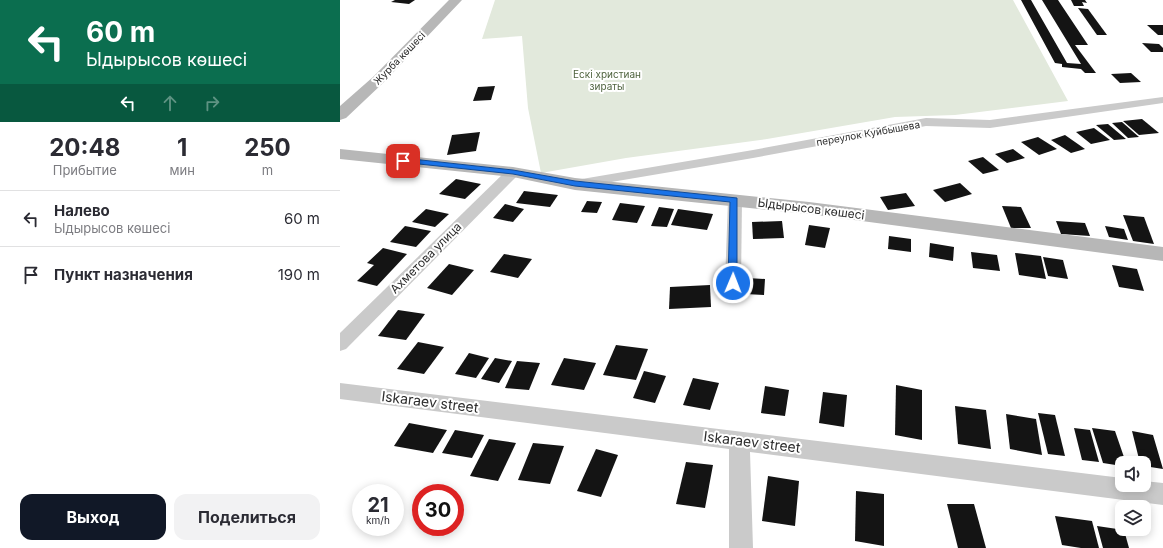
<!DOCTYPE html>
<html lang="ru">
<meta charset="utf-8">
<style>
:root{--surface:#fff;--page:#f2f2f3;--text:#2b2b33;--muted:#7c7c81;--line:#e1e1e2;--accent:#111827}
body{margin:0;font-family:Inter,sans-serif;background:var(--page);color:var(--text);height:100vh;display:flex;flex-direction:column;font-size:15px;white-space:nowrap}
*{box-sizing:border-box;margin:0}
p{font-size:13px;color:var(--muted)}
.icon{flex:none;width:22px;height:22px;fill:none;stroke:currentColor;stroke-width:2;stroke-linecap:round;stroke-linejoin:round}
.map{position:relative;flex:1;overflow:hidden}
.side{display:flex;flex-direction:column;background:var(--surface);width:340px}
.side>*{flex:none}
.top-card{background:#0b6e4f;color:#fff;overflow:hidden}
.controls{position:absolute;left:775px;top:456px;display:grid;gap:8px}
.controls a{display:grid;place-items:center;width:36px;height:36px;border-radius:8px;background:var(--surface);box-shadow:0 2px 10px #0003;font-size:20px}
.speed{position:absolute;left:12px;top:484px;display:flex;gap:8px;font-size:20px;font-weight:700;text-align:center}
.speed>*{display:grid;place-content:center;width:52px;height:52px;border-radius:50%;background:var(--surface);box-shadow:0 2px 10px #0003;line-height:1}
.speed small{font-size:10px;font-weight:400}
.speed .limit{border:6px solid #d22;background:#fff;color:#111}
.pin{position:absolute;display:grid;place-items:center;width:34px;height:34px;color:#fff;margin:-17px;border-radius:8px;box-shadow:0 2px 6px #0006}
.me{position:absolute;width:44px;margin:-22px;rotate:1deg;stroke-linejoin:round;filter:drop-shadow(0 0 3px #0008)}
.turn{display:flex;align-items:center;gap:14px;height:84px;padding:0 20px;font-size:18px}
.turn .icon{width:52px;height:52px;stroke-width:2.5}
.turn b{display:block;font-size:28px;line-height:34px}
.lanes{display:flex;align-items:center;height:38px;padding:0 20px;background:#0003;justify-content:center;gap:20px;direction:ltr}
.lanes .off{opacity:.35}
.eta{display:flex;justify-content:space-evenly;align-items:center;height:68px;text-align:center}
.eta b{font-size:24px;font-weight:700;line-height:28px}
.primary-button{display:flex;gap:8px;margin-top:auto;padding:8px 20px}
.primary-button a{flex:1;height:46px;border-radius:12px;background:var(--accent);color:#fff;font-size:16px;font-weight:700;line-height:46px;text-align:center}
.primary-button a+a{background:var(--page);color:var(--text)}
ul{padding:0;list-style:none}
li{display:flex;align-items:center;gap:12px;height:56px;padding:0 20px;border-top:1px solid var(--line)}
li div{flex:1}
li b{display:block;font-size:15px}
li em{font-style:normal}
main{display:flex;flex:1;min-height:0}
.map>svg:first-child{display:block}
</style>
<main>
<section class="side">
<div class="top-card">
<div class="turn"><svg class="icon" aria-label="left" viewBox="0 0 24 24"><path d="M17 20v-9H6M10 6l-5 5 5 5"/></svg><div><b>60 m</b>Ыдырысов көшесі</div></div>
<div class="lanes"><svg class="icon" aria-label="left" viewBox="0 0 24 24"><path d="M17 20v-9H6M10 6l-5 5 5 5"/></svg><svg class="icon off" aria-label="ahead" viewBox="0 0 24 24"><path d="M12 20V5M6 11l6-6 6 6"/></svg><svg class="icon off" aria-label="right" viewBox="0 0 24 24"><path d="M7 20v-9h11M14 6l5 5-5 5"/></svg></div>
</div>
<div class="eta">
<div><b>20:48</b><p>Прибытие</p></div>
<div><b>1</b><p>мин</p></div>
<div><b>250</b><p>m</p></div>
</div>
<ul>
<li><svg class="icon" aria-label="left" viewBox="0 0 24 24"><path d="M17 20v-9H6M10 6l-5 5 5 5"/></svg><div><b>Налево</b><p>Ыдырысов көшесі</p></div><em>60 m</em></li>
<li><svg class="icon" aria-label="arrive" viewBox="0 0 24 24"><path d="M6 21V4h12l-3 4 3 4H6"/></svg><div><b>Пункт назначения</b></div><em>190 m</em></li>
</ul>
<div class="primary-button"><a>Выход</a><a>Поделиться</a></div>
</section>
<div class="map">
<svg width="823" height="548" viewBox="0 0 823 548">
<rect width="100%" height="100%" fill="#fff"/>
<polygon fill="#e2e9dc" points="155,0 673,0 728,101 615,115 555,117 427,139 286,158 201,173 188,108 182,36 142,39"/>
<g fill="#141414">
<polygon points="55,0 75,0 69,4 51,2"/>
<polygon points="681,0 691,0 727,63 741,64 702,0 718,0 748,45 735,45 756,73 745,73 741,69 722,67 722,64 715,63"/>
<polygon points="731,0 745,0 747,3 742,2 744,6 734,6"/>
<polygon points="738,8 748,9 767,35 757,35"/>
<polygon points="807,25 823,25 823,35 818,35"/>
<polygon points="802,43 819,44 823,48 823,52 811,52"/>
<polygon points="791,73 801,82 780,83 771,74"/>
<polygon points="155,86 151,100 133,101 138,87"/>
<polygon points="802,119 819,133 799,135 783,121"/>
<polygon points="782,122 799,137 788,138 772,123"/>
<polygon points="768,124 786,139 774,140 756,125"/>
<polygon points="754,128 770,140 751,144 736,132"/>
<polygon points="140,132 136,151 107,155 112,135"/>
<polygon points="725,135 745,149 731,153 711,140"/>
<polygon points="698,137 717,149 699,155 681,142"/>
<polygon points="673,149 685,158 667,163 655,154"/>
<polygon points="643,157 659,170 643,174 628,161"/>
<polygon points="116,179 141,184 125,199 99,194"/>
<polygon points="620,183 632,194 605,202 593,190"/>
<polygon points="184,191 218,195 210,207 176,203"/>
<polygon points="566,193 575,206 548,210 540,197"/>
<polygon points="247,201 262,202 257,213 241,212"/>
<polygon points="280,203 305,206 297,223 272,220"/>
<polygon points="165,204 184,209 173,222 153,218"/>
<polygon points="662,206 681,207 691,228 671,228"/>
<polygon points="319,207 334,209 327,227 311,226"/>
<polygon points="86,209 109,214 95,227 72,222"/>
<polygon points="338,209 373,214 367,230 331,225"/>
<polygon points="783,215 804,217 814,244 793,241"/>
<polygon points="442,221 444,238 413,239 412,222"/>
<polygon points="716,221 745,223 750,236 721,234"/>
<polygon points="469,225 490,228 485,248 465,245"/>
<polygon points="65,226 91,231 76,247 50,242"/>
<polygon points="765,226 784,229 788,240 769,237"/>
<polygon points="549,236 571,239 571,252 548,249"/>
<polygon points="590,243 614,247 613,261 589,257"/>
<polygon points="43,248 67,254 37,286 17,281 34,265 27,263"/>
<polygon points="631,252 657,255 660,271 633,268"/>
<polygon points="675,253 701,256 706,279 679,275"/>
<polygon points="164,254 192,259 178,278 150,272"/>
<polygon points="703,257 723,260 728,279 708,276"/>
<polygon points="109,264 134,270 112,295 87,288"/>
<polygon points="772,265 797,269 804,291 779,287"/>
<polygon points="407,278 425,279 424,295 405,294"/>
<polygon points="370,285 371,307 329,309 330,287"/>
<polygon points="58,310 85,314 66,340 38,336"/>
<polygon points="78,342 104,347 84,374 57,369"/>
<polygon points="276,345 308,349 296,380 263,375"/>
<polygon points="129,353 149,358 136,378 115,374"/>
<polygon points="155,358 172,361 159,383 141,379"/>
<polygon points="224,358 256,363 244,390 211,385"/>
<polygon points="177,361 200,363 189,390 165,388"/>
<polygon points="304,371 326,376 315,403 293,398"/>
<polygon points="353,378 379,383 370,410 343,405"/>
<polygon points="556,385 582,390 582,440 555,435"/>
<polygon points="425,386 449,390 445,416 421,413"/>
<polygon points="483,392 507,395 504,427 479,423"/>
<polygon points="615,406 646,410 651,449 618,444"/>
<polygon points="698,413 715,415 725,456 708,454"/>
<polygon points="666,414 696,419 702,455 670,449"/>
<polygon points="69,423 107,430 93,453 54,446"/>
<polygon points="734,428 750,430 759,462 742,460"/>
<polygon points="752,428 775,431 786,463 782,463 782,466 763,463"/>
<polygon points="115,430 144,435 132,458 102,453"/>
<polygon points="792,431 813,435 823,469 804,466 804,463 800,463"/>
<polygon points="149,439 176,443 158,481 130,476"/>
<polygon points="193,443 224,446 210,484 178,480"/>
<polygon points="256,449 278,455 261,497 237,491"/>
<polygon points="346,462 373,465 365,508 336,504"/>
<polygon points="428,476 459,481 455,526 422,521"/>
<polygon points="516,491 544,494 544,546 515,541"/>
<polygon points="607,504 634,504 646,548 618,548"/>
<polygon points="715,516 752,521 759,548 741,548 722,545"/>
<polygon points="757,526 784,530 789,548 763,548"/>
</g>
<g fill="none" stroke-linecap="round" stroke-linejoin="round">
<g fill="#cacaca" fill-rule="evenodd">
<polygon points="823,97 823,103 650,128 586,126 413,158 236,188 231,187 229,184 231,181 236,180 413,150 586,118 650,120"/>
<polygon points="173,168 178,169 180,172 178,175 6,349 0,351 0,333 168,169"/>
<polygon points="395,196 400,197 402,200 401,283 399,287 393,289 387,287 385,283 388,200 390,197"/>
<polygon points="0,383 782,478 782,485 804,485 804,481 823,483 823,505 410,452 413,548 389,548 389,449 0,399"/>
</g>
<g fill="#b7b7b7" fill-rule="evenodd">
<polygon points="109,0 122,0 43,83 6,118 0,120 0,106 33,77"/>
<polygon points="0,149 173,167 235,178 469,202 823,247 823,261 469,214 235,190 173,177 0,159"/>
</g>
</g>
<polygon fill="#1a73e8" stroke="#114b97" points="63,158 173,170 235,181 397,198 397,283 393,286 388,283 390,202 235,186 173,174 60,162 59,161"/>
<g text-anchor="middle" stroke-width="4" stroke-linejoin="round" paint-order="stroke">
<g font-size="10" fill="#2d2d2d" stroke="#fff">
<text transform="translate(59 58) rotate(-46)" y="4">Журба көшесі</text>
<text transform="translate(528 133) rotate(-10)" y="4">переулок Куйбышева</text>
</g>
<g font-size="10" fill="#4f633f" stroke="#fff">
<text x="267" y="78">Ескі христиан<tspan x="267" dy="12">зираты</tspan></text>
</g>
<g font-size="12" fill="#2d2d2d" stroke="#fff">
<text transform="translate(471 209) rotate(7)" y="4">Ыдырысов көшесі</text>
<text transform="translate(86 258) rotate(-45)" y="4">Ахметова улица</text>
</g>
<g font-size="14" fill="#2d2d2d" stroke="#fff">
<text transform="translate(90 402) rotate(7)" y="5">Iskaraev street</text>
<text transform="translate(412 442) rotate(7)" y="5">Iskaraev street</text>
</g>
</g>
</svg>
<div class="controls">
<a><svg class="icon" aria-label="sound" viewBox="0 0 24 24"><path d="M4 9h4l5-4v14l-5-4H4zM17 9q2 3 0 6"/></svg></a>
<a><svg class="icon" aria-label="layers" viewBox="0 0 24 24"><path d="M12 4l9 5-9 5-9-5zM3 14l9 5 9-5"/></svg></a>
</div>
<div class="speed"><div>21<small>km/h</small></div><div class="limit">30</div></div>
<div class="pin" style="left:63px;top:161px;background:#d93025"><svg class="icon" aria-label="arrive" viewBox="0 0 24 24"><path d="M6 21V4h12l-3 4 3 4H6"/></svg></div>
<svg class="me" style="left:393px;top:283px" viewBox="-20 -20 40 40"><circle r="17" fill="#1a73e8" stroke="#fff" stroke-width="3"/><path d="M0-11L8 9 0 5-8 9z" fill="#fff"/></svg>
</div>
</main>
